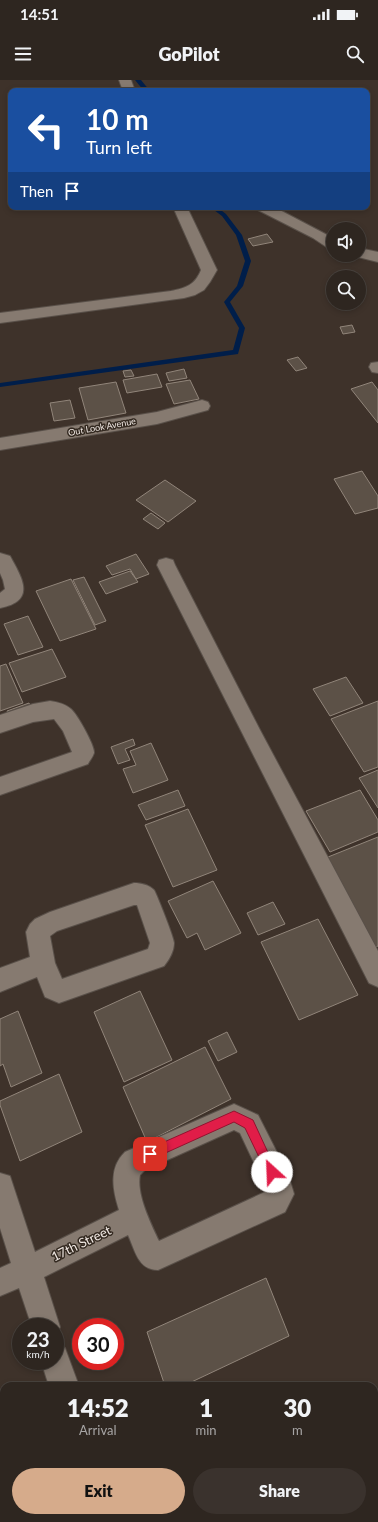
<!DOCTYPE html>
<style>
:root{--surface:#2e2620;--page:#3a322d;--text:#f1f3f6;--muted:#a7a5a5;--line:#49433e;--accent:#d6ab8b}
body{margin:0;font-family:Lato,sans-serif;background:var(--page);color:var(--text);height:100vh;display:flex;flex-direction:column;font-size:15px;white-space:nowrap}
*{box-sizing:border-box;margin:0}
p{font-size:13px;color:var(--muted)}
.icon{flex:none;width:22px;height:22px;fill:none;stroke:currentColor;stroke-width:2;stroke-linecap:round;stroke-linejoin:round}
.map{position:relative;flex:1;overflow:hidden}
.details{position:absolute;left:0px;top:1302px;width:378px;height:140px;display:flex;flex-direction:column;background:var(--surface);border-radius:12px 12px 0 0;box-shadow:0 2px 6px #0003,0 0 0 1px var(--line)}
.details>*{flex:none}
.guide{position:absolute;left:8px;top:8px;width:362px;height:122px;border-radius:8px;box-shadow:0 2px 6px #0003,0 0 0 1px var(--line);background:#1a4fa0;color:#fff;overflow:hidden}
.fabs{position:absolute;left:326px;top:142px;display:grid;gap:8px}
.fabs a{display:grid;place-items:center;width:40px;height:40px;border-radius:50%;background:var(--surface);box-shadow:0 2px 6px #0003,0 0 0 1px var(--line);font-size:20px}
.speed{position:absolute;left:12px;top:1238px;display:flex;gap:8px;font-size:20px;font-weight:700;text-align:center}
.speed>*{display:grid;place-content:center;width:52px;height:52px;border-radius:50%;background:var(--surface);box-shadow:0 2px 6px #0003,0 0 0 1px var(--line);line-height:1}
.speed small{font-size:10px;font-weight:400}
.speed .limit{border:6px solid #d22;background:#fff;color:#111}
.pin{position:absolute;display:grid;place-items:center;width:34px;height:34px;color:#fff;margin:-17px;border-radius:8px;box-shadow:0 2px 6px #0006}
.me{position:absolute;width:44px;margin:-22px;rotate:335deg;stroke-linejoin:round;filter:drop-shadow(0 0 3px #0008)}
.turn{display:flex;align-items:center;gap:14px;height:84px;padding:0 12px;font-size:18px}
.turn .icon{width:52px;height:52px;stroke-width:2.5}
.turn b{display:block;font-size:28px;line-height:34px}
.then{display:flex;align-items:center;height:38px;padding:0 12px;background:#0003;gap:8px;font-size:15px}
.eta{display:flex;justify-content:space-evenly;align-items:center;height:68px;text-align:center}
.eta b{font-size:24px;font-weight:800;line-height:28px}
.primary-button{display:flex;gap:8px;margin-top:auto;padding:8px 12px}
.primary-button a{flex:1;height:46px;border-radius:24px;background:var(--accent);color:#111;font-size:16px;font-weight:800;line-height:46px;text-align:center}
.primary-button a+a{background:var(--page);color:var(--text)}
.status{display:flex;justify-content:space-between;align-items:center;height:28px;padding:0 20px;background:var(--surface);direction:ltr}
.status svg{height:11px;fill:currentColor}
header{display:flex;justify-content:space-between;align-items:center;height:52px;padding:0 12px;background:var(--surface);font-size:18px;font-weight:800}
.map>svg:first-child{display:block}
</style>
<div class="status"><b>14:51</b><svg viewBox="0 0 49 12"><path d="M0 12V9h3v3zM5 12V6h3v6zM10 12V3h3v9zM15 12V0h3v12zM26 1h20v11H26zM47 4h2v5h-2z"/></svg></div>
<header><svg class="icon" aria-label="menu" viewBox="0 0 24 24"><path d="M4 6h16M4 12h16M4 18h16"/></svg>GoPilot<svg class="icon" aria-label="search" viewBox="0 0 24 24"><circle cx="10" cy="10" r="6"/><path d="M15 15l6 6"/></svg></header>
<div class="map">
<svg width="378" height="1442" viewBox="0 0 378 1442">
<rect width="100%" height="100%" fill="#3e322a"/>
<g fill="none" stroke-linecap="round" stroke-linejoin="round">
<g fill="#001e4a" fill-rule="evenodd">
<polygon points="135,0 141,0 150,11 144,11"/>
<polygon points="210,127 217,127 226,134 242,155 251,181 243,206 230,222 245,248 238,274 0,307 0,303 233,270 239,248 224,222 237,206 245,181 236,155 222,136"/>
</g>
</g>
<g fill="#5c5147" stroke="#91857a">
<polygon points="267,154 273,162 253,166 248,159"/>
<polygon points="352,245 355,252 343,254 340,247"/>
<polygon points="298,277 307,288 296,291 287,280"/>
<polygon points="184,289 187,298 169,301 166,293"/>
<polygon points="131,290 134,296 125,297 123,291"/>
<polygon points="157,294 162,307 127,313 123,300"/>
<polygon points="190,300 199,319 174,324 166,304"/>
<polygon points="116,302 126,333 88,340 79,308"/>
<polygon points="372,302 378,310 378,343 351,309"/>
<polygon points="70,320 75,338 54,341 50,323"/>
<polygon points="362,391 378,416 378,428 355,434 334,399"/>
<polygon points="165,400 196,421 168,442 136,420"/>
<polygon points="151,433 165,443 158,449 143,439"/>
<polygon points="136,474 149,494 136,499 130,489 112,495 106,486"/>
<polygon points="130,491 138,502 106,514 99,502"/>
<polygon points="84,497 106,541 95,545 73,500"/>
<polygon points="71,499 96,549 60,561 36,511"/>
<polygon points="28,536 43,567 18,575 4,544"/>
<polygon points="52,569 66,597 22,612 9,583"/>
<polygon points="6,584 23,623 0,631 0,586"/>
<polygon points="346,597 363,623 330,636 313,609"/>
<polygon points="378,621 378,687 364,692 331,639"/>
<polygon points="29,623 32,631 10,639 7,631"/>
<polygon points="133,659 135,665 125,669 130,680 118,684 111,667"/>
<polygon points="151,663 168,700 133,713 123,689 136,685 130,671"/>
<polygon points="378,690 378,728 359,698"/>
<polygon points="178,710 185,726 146,740 138,725"/>
<polygon points="360,710 378,740 378,752 330,772 306,731"/>
<polygon points="188,729 217,790 173,807 145,745"/>
<polygon points="378,757 378,866 373,868 323,779"/>
<polygon points="213,801 241,853 205,870 197,853 187,858 168,821"/>
<polygon points="273,822 285,844 258,855 247,833"/>
<polygon points="318,839 358,915 299,940 261,862"/>
<polygon points="140,911 172,980 124,1002 94,932"/>
<polygon points="18,931 42,993 11,1007 3,984 0,986 0,939"/>
<polygon points="227,952 237,972 218,981 208,961"/>
<polygon points="205,967 231,1019 147,1062 123,1007"/>
<polygon points="59,994 82,1052 20,1081 0,1025 0,1021"/>
<polygon points="266,1198 289,1256 183,1306 165,1306 147,1252"/>
<polygon points="0,1342 4,1358 4,1421 0,1423"/>
<polygon points="14,1438 54,1438 55,1442 15,1442"/>
<polygon points="164,1438 212,1438 213,1442 154,1442"/>
</g>
<g fill="none" stroke-linecap="round" stroke-linejoin="round">
<g stroke="#595049" stroke-width="2">
<g id="minor">
<polygon points="119,0 131,0 135,11 123,11"/>
<path d="M 173,127 L 187,127 L 217,190 L 210,202 L 204,210 L 195,215 L 184,218 L 0,243 L 0,233 L 171,211 C 186,208 195,205 201,190 Z"/>
<polygon points="256,127 274,127 333,158 333,169 328,168 313,158 258,130"/>
<polygon points="359,168 378,172 378,182 354,176 353,175 359,175"/>
<polygon points="378,282 378,293 372,292 369,287 371,283"/>
<polygon points="202,320 208,322 210,326 208,330 157,344 0,370 0,358 157,332"/>
<path d="M 0,473 L 10,476 C 22,498 37,521 0,528 L 0,513 L 5,509 L 3,500 L 0,493 Z"/>
<polygon points="166,478 173,480 175,485 260,650 378,871 378,907 369,903 157,485 159,480"/>
<path d="M 50,621 C 58,622 65,624 71,629 C 77,634 95,666 94,673 C 93,677 89,681 88,684 L 0,715 L 0,697 L 72,672 L 63,651 L 54,639 L 33,642 L 0,653 L 0,635 L 33,624 Z"/>
<path d="M 134,803 C 141,803 149,805 154,810 C 157,815 174,858 174,863 C 174,871 169,880 164,886 L 59,923 L 45,917 L 37,897 L 0,912 L 0,888 L 30,877 L 26,852 L 30,844 L 35,839 L 50,832 ZM 134,825 L 137,825 L 150,863 L 148,869 L 62,899 L 55,883 L 50,856 L 57,851 Z"/>
<path d="M 234,1024 L 258,1035 L 288,1094 L 294,1114 L 285,1132 L 158,1190 C 138,1190 135,1170 128,1155 L 44,1197 L 60,1247 L 55,1258 L 55,1247 L 32,1247 L 19,1208 L 0,1216 L 0,1188 L 11,1183 L 0,1148 L 0,1093 L 10,1096 L 35,1172 L 119,1130 C 113,1111 108,1088 125,1072 ZM 234,1050 L 240,1053 L 265,1106 L 265,1112 L 159,1161 C 151,1144 136,1114 140,1095 L 145,1090 Z"/>
<polygon points="55,1263 65,1268 79,1306 49,1306 41,1281 55,1281"/>
<polygon points="374,1330 378,1332 378,1365 374,1363"/>
<polygon points="88,1438 120,1438 121,1442 89,1442"/>
<rect x="251" y="1438" width="32" height="4"/>
</g>
</g>
<use href="#minor" fill="#867a70" fill-rule="evenodd"/>
</g>
<polygon fill="#e11d48" stroke="#92132f" points="234,1031 253,1040 277,1092 276,1096 272,1098 268,1096 245,1048 234,1042 150,1080 146,1078 144,1074 146,1070"/>
<g text-anchor="middle" stroke-width="3" stroke-linejoin="round" paint-order="stroke">
<g font-size="9" fill="#f1e9e4" stroke="#332920">
<text transform="translate(102 347) rotate(-10)" y="3">Out Look Avenue</text>
</g>
<g font-size="13" fill="#f1e9e4" stroke="#332920">
<text transform="translate(81 1163) rotate(-26)" y="5">17th Street</text>
</g>
</g>
</svg>
<div class="fabs">
<a><svg class="icon" aria-label="sound" viewBox="0 0 24 24"><path d="M4 9h4l5-4v14l-5-4H4zM17 9q2 3 0 6"/></svg></a>
<a><svg class="icon" aria-label="search" viewBox="0 0 24 24"><circle cx="10" cy="10" r="6"/><path d="M15 15l6 6"/></svg></a>
</div>
<div class="speed"><div>23<small>km/h</small></div><div class="limit">30</div></div>
<div class="pin" style="left:150px;top:1074px;background:#d93025"><svg class="icon" aria-label="arrive" viewBox="0 0 24 24"><path d="M6 21V4h12l-3 4 3 4H6"/></svg></div>
<svg class="me" style="left:272px;top:1092px" viewBox="-20 -20 40 40"><circle r="19" fill="#fff"/><path d="M0-13L10 11 0 6-10 11z" fill="#e11d48"/></svg>
<div class="guide">
<div class="turn"><svg class="icon" aria-label="left" viewBox="0 0 24 24"><path d="M17 20v-9H6M10 6l-5 5 5 5"/></svg><div><b>10 m</b>Turn left</div></div>
<div class="then">Then<svg class="icon" aria-label="arrive" viewBox="0 0 24 24"><path d="M6 21V4h12l-3 4 3 4H6"/></svg></div>
</div>
<section class="details">
<div class="eta">
<div><b>14:52</b><p>Arrival</p></div>
<div><b>1</b><p>min</p></div>
<div><b>30</b><p>m</p></div>
</div>
<div class="primary-button"><a>Exit</a><a>Share</a></div>
</section>
</div>
